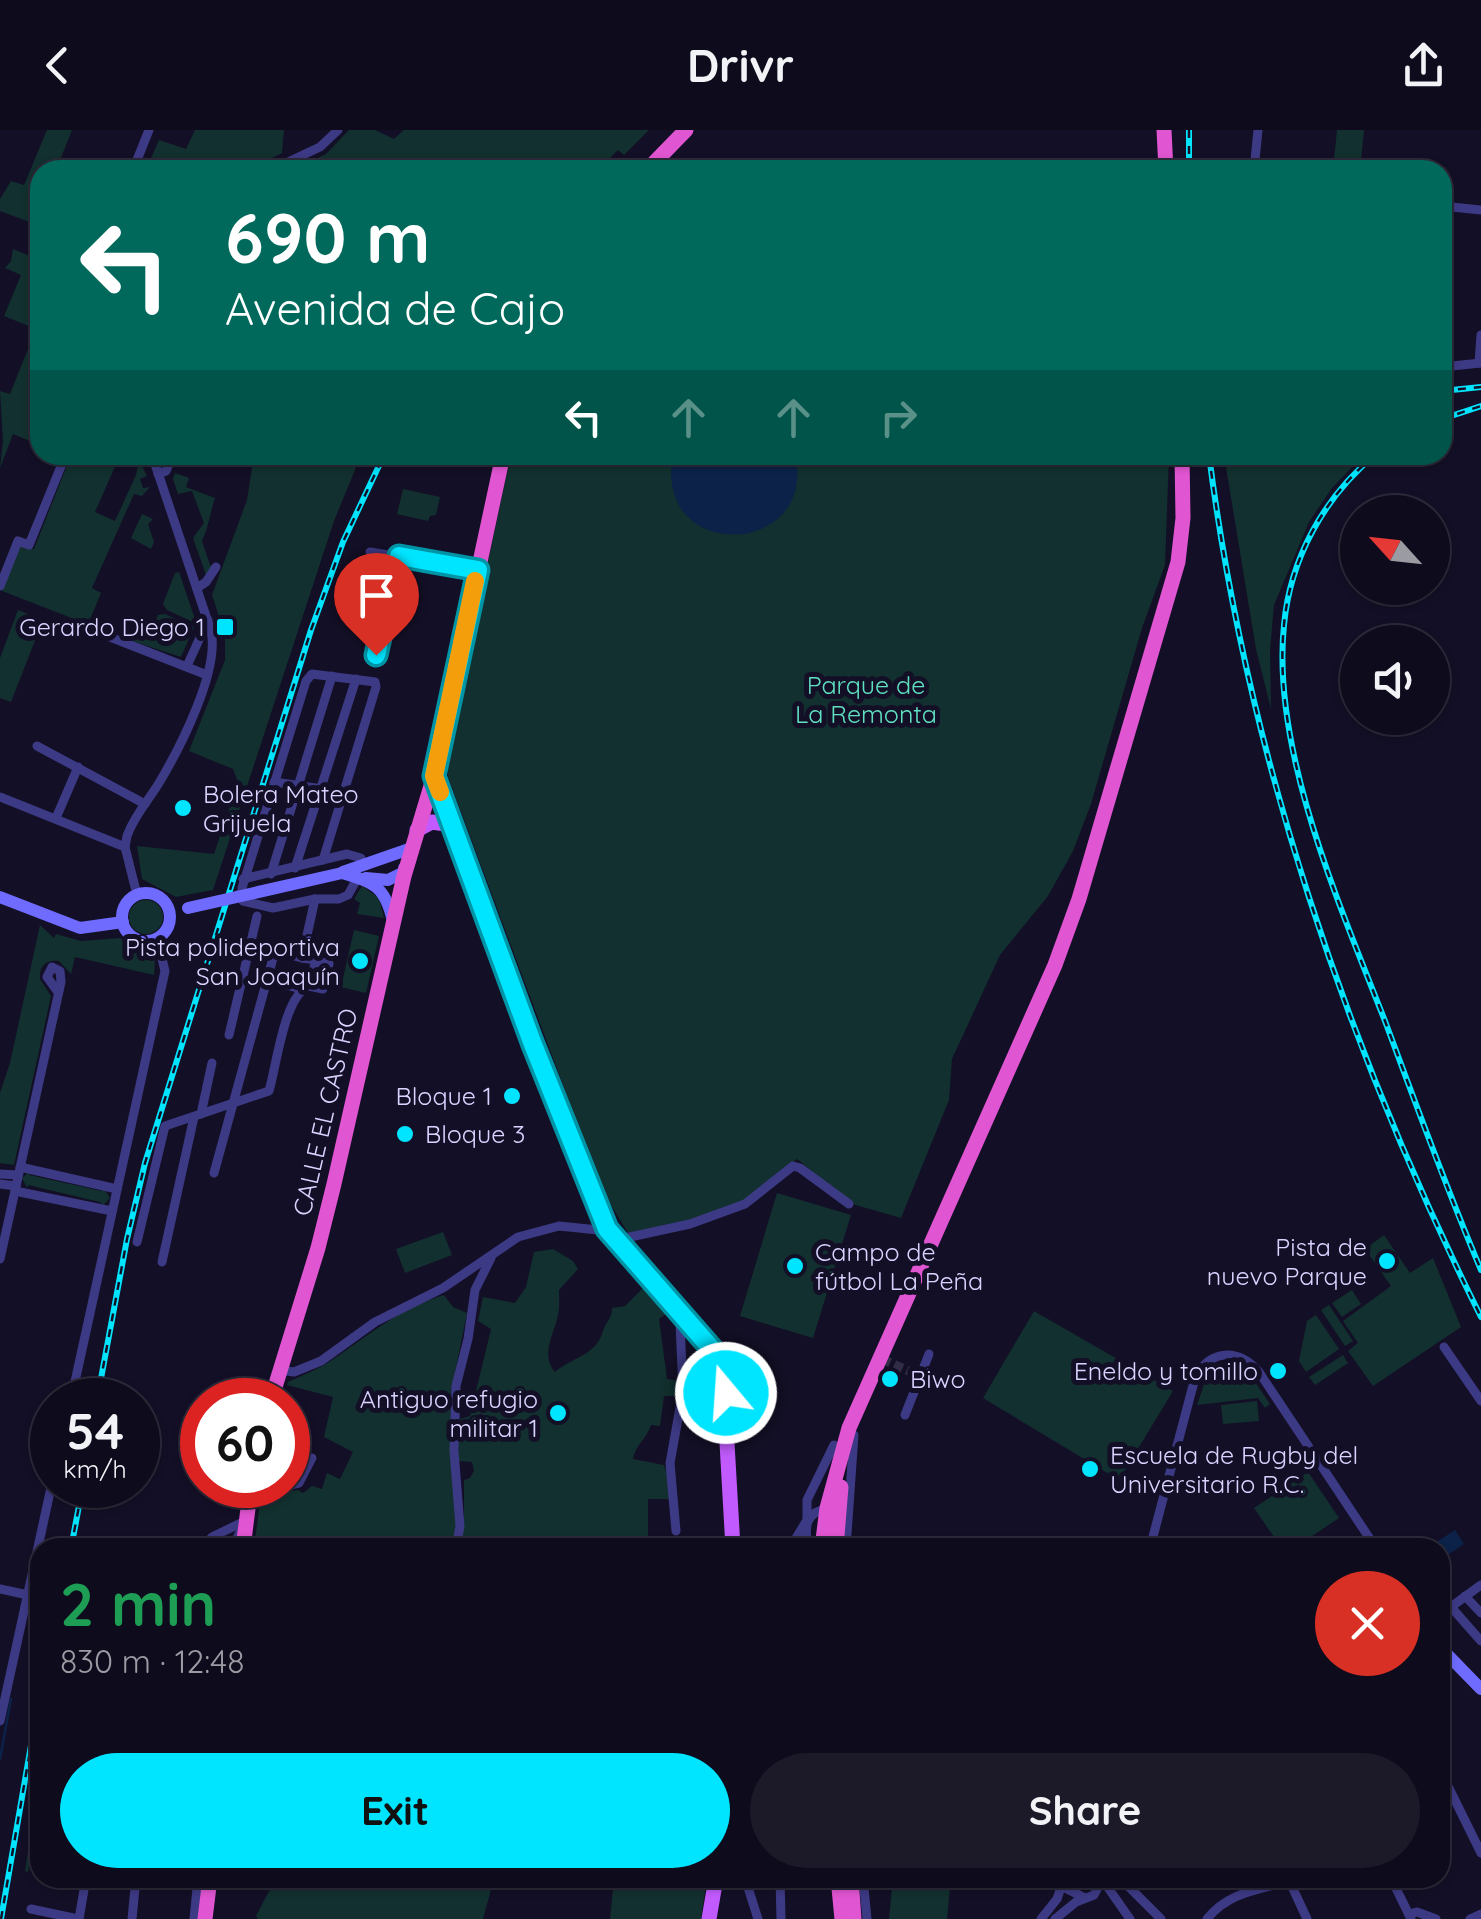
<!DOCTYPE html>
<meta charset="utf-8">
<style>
:root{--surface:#0e0b1c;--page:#1c1929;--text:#f1f3f6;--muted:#9b9ba3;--line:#2e2b3b;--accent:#00e5ff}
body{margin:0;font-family:Quicksand,sans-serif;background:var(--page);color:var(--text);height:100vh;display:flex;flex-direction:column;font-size:38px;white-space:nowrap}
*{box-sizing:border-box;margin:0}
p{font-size:32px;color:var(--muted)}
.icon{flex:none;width:55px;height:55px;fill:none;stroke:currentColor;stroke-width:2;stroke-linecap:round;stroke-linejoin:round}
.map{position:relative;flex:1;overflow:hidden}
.sheet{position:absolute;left:30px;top:1408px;width:1420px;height:350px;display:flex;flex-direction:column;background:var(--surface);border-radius:30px;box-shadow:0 2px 8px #0004,0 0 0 2px var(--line)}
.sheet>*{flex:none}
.guide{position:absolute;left:30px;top:30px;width:1422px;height:305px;border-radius:30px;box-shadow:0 2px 8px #0004,0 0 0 2px var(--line);background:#00695c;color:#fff;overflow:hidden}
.needle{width:65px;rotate:297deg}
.buttons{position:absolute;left:1340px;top:365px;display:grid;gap:20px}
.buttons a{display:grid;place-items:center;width:110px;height:110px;border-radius:50%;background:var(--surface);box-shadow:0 2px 8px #0004,0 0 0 2px var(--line);font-size:50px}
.speed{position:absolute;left:30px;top:1248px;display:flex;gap:20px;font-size:50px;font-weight:700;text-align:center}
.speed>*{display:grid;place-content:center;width:130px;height:130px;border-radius:50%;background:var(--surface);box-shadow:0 2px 8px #0004,0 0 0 2px var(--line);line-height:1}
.speed small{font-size:25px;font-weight:400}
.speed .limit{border:15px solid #d22;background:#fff;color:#111}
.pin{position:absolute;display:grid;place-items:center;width:85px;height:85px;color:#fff;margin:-102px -42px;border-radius:50% 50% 50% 0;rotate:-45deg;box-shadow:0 0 10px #0007}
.pin .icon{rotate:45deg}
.me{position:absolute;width:110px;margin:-55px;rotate:342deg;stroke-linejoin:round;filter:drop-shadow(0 0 8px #0008)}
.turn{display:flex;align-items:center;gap:35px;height:210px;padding:0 30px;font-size:45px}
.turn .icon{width:130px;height:130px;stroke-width:2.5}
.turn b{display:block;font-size:70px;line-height:85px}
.lanes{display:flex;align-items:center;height:95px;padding:0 30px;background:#0003;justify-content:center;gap:50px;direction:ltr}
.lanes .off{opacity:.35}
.round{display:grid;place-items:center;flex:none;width:105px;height:105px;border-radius:52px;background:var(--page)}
.head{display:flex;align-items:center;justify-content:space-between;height:170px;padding:0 30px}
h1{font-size:60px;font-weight:700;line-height:75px;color:#1e9e55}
.button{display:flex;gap:20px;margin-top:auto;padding:20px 30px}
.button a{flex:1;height:115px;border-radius:60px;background:var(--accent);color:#111;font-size:40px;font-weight:700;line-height:115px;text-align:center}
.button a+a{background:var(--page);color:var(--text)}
header{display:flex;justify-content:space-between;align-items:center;height:130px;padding:0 30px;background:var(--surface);font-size:45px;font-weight:700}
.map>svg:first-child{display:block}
</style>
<header><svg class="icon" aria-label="back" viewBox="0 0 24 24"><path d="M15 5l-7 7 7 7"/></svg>Drivr<svg class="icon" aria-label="share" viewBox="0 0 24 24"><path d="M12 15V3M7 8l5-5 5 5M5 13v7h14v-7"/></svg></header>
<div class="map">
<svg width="1481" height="1789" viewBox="0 0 1481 1789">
<rect width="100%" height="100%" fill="#130f26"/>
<g fill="#12302f">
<polygon points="47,0 72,0 56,40 40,40 40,96 0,81 0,69 11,51 24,55"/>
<polygon points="195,0 284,0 282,23 248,40 146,40 159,10 186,19"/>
<polygon points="349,0 375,0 394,9 404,0 649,0 624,25 618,20 598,40 292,40 326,24"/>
<polygon points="1337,0 1364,0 1360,40 1333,40"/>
<polygon points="13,119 40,130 40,315 13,304 0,338 3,311 0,261 10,264 36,199 4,186 21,145 5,138 11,131"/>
<polygon points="64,325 120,325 95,382 115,391 136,345 139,330 147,346 140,349 143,358 150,357 142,366 134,364 92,458 101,463 91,487 106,496 90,489 87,494 2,461 20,415 34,419 70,328"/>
<polygon points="254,325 361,325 334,391 213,760 176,767 142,749 137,716 214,724 238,652 233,639 189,621 225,530 225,505 212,465 247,370"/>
<polygon points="511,325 1169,325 1165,435 1142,498 1091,674 1073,721 1048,766 1000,825 952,929 949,970 901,1088 852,1074 797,1029 743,1072 700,1088 628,1103 603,1062 448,647 447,622"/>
<polygon points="1224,325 1364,325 1332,358 1309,392 1274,475 1270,520 1271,579 1256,519"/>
<path d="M 175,343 L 189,348 L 186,357 L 215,368 C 210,383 209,396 202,411 L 210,435 L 214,436 L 206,445 L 193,408 L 204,393 L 192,361 L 178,364 L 173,349 Z"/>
<polygon points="403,359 440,367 436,385 430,386 428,391 397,384"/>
<polygon points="142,384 153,389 148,394 154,412 151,419 131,408"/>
<polygon points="179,442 196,492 195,493 167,480 163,474 175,443"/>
<polygon points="18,480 43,490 11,572 0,568 0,528"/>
<polygon points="165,484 194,497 181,527 123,508 126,500 147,509 158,485"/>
<polygon points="362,756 379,768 384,788 357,784 360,773 354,769"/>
<circle cx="146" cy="787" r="17"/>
<path d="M 40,795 L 54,808 L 56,804 L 81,811 L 120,808 L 128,815 L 151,823 L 155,830 L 154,845 L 75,827 L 71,844 L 59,831 C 45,829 39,837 40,849 L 51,866 L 14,1035 L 0,1033 L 0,963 L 10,933 Z"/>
<polygon points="354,800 379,806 366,863 341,857"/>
<polygon points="29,1042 29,1045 102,1061 104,1059 110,1068 103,1075 100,1072 28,1055 27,1058 22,1048"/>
<polygon points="777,1063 851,1085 813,1208 740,1186"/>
<polygon points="443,1102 452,1125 405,1143 396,1119"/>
<polygon points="1384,1105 1410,1143 1433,1128 1461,1197 1373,1256 1348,1221 1358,1213 1343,1191 1391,1156 1365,1119"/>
<path d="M 553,1119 L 573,1131 L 578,1139 L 559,1160 C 559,1168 560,1177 558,1185 C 554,1205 540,1224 555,1242 C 572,1227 596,1226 603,1201 C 606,1191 612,1189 612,1178 L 625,1176 L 646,1155 L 669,1182 L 659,1189 L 667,1249 L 680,1251 L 679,1266 L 664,1266 L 660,1296 L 651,1295 C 647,1308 635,1316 633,1329 L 664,1335 L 670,1353 L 669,1369 L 648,1369 L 648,1406 L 657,1409 L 655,1417 L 462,1417 L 460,1413 L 464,1398 L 464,1350 L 470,1348 L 474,1341 L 472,1332 L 458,1331 L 460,1289 L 470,1286 L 491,1199 L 478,1191 L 483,1167 L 515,1173 L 526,1157 L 534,1122 Z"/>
<polygon points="1352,1160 1361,1174 1342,1187 1332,1173"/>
<path d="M 444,1165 L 453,1177 L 467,1183 L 450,1268 L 457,1389 L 453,1417 L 254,1418 L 261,1365 L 298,1360 L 303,1363 L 312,1356 L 322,1359 L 327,1343 L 340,1349 L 353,1322 L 324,1307 L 333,1267 L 287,1255 L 288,1252 C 303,1245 319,1239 332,1230 C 371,1204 398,1179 444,1165 Z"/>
<polygon points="1329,1175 1353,1211 1345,1216 1321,1180"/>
<polygon points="1034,1181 1173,1261 1119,1350 983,1268"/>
<polygon points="1316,1185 1339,1219 1306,1242 1299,1231 1307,1191"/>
<polygon points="1343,1225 1348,1233 1315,1255 1309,1247"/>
<polygon points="1228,1232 1246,1239 1270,1274 1265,1278 1258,1268 1197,1275 1209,1240"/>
<polygon points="1257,1271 1259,1291 1223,1294 1221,1275"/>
<polygon points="1308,1342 1339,1388 1296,1417 1281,1417 1254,1378"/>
<polygon points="40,1640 40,1720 30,1733 28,1742 25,1741"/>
<polygon points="276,1748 494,1748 483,1789 258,1789 256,1786"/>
<polygon points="614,1748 707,1748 701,1789 610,1789"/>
<polygon points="893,1748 951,1748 947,1789 889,1789"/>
</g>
<g fill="#0c2248">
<path d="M 673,325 L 795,325 C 819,427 652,435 673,325 Z"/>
<polygon points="1455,1400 1464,1414 1440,1430 1440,1418 1429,1417"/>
</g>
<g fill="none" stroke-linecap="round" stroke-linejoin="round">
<polyline stroke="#0c2248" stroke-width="2.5" points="0,1629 11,1569"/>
<polyline stroke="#312d47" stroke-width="9" stroke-dasharray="9 4.5" stroke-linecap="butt" points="882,1229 920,1246"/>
<g stroke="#3d3a85" stroke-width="9">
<polyline points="133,40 149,0"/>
<polyline points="271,40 320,17 338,0"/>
<polyline points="1254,40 1258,0"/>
<polyline points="1442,76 1481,80"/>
<polyline points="1479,233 1481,205"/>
<polyline points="1442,237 1481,233"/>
<polyline points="158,344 166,341 173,325"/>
<polyline points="370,422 478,440"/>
<polyline points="0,456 18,411 29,415 64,329"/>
<polyline points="197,458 206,452 216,437"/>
<polyline points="87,498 207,545"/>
<polyline points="376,525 399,426"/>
<polyline points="187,536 208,490"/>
<polyline points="37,616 145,674"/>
<polyline points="274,652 343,662"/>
<polyline points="0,667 125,717"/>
<polyline points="56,688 78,637"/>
<polyline points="295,738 356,549"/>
<polyline points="271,744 332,546"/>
<polyline points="243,749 347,724 361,728 363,736"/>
<polyline points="242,758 306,551 312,544 375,552 376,557 323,730"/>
<polyline points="239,764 243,771 273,778 315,769 339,769 348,765 358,747"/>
<path d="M 137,765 L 125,717 L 127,706 C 134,686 148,671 159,653 C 180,618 220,540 211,501 L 152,325"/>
<polyline points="267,850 301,859"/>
<polyline points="309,856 323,859 329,834 316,830"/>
<polyline points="229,905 257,786"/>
<polyline points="201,984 212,933"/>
<polyline points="20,1037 117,1059"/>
<polyline points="214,1043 273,828 283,823 302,828"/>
<polyline points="0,1044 18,1045"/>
<polyline points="0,1054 16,1056"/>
<polyline points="15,1061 112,1081"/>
<polyline points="616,1110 690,1094 745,1074 793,1036 800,1038 849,1074"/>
<path d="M 137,1112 L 165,996 L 269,961 C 277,934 284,866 309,856 L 316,830 L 302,828 L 315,769"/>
<polyline points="0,1129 61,852 60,841 52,837 47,847 58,862"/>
<polyline points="162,1132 194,987"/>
<polyline points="1444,1217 1481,1271"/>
<polyline points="279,1240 294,1242 321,1231 375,1192 443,1158 518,1107 559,1096 608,1101"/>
<polyline points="71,1270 165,841 157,808"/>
<polyline points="905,1285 929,1224"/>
<polyline points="250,1358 273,1359 299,1353 312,1328"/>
<polyline points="676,1401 670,1333 683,1261 680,1193 683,1184"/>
<polyline points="202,1418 212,1407 245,1391"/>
<polyline points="232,1418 242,1398"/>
<polyline points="456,1418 460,1396 454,1321 456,1256 468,1209 475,1160 491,1128"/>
<polyline points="790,1418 807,1390 807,1370 834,1315"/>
<path d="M 810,1418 C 802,1398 807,1379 829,1380"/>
<polyline points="846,1418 854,1305"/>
<path d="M 1150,1418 L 1195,1248 C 1210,1219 1238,1218 1259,1242 L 1376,1418"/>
<polyline points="0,1459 28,1465"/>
<polyline points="1465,1466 1481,1483"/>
<polyline points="1451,1477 1481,1511"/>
<polyline points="1440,1485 1481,1455"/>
<polyline points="0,1591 52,1353"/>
<polyline points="1440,1640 1481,1723"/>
<polyline points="745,1748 758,1789"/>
<polyline points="780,1748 781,1789"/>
<polyline points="863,1748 867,1789"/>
<polyline points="1120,1748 1161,1789"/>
<polyline points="1391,1748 1411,1789"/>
<polyline points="1063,1750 1067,1759 1085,1768"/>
<polyline points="1289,1750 1307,1789"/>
<polyline points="1104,1752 1130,1789"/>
<polyline points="31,1779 78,1789"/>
<polyline points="1409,1784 1417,1782 1436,1789"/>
<polyline points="79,1789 86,1748"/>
<polyline points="132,1789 136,1748"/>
<polyline points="194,1789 198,1748"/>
<polyline points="1041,1789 1057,1769 1064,1748"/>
<polyline points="1055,1789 1076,1772 1094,1765 1103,1748"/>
<path d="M 1207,1789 C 1228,1762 1258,1760 1289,1751"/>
<polyline points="1470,1789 1481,1784"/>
</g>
<g stroke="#6f6bff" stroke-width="12">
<polyline points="343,742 412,718"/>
<path d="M 342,743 C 375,752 386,758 393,792"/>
<polyline points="366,748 388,750 406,741 404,738"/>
<circle cx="146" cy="787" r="24"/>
<polyline points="0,767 80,798 123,792"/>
<polyline points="1440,1517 1481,1559"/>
</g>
<g stroke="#c25bff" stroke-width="15">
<polyline points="434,646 532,912 607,1099 711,1218 723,1243 733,1418"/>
<polyline points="417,700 432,692 452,695"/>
<polyline points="709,1789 716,1748"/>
</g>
<g stroke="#e055d1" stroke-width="15">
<polyline points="1164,0 1166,40"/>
<polyline points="647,40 686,0"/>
<polyline points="271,1270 318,1118 334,1054 404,746 434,646 503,325"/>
<polyline points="243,1418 251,1355"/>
<polyline points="822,1418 827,1378 849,1298 1055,835 1079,769 1178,432 1183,388 1182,325"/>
<polyline points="836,1418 841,1357"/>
<polyline points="838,1748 842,1789"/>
<polyline points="851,1748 854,1789"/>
<polyline points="205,1789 210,1748"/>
</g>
<g stroke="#00e5ff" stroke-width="6">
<g id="rail">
<polyline points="1189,0 1189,40"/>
<polyline points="1442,261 1481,257"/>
<polyline points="1442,289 1481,276"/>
<path d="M 1209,325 C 1247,624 1347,918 1481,1187"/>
<path d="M 1375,325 C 1324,367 1290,429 1284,495 C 1271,620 1340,776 1385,891 C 1416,974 1446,1058 1481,1140"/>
<polyline points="97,1270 127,1109 145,1033 311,500 343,412 384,325"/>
<polyline points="71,1418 83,1355"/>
<polyline points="1,1789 40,1563"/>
</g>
</g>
<use href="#rail" stroke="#130f26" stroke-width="2.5" stroke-dasharray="8" stroke-linecap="butt"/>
<polyline stroke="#6f6bff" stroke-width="12" points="188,778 342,743"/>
</g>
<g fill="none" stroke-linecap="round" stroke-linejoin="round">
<g stroke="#0095a6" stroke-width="25">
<polyline id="route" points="376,525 399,426 478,440 434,646 532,912 607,1099 711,1218 723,1243 726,1263"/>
</g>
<use href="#route" stroke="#00e5ff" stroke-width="18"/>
<polyline stroke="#f59e0b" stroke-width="18" points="440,662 434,646 475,451"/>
</g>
<g fill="#00e5ff" stroke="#130f26" stroke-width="4">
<rect x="215" y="487" width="20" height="20" rx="5"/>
<circle cx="183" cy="678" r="10"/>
<circle cx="360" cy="831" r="10"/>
<circle cx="512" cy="966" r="10"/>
<circle cx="405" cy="1004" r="10"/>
<circle cx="1387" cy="1131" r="10"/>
<circle cx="795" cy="1136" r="10"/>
<circle cx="1278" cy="1241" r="10"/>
<circle cx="890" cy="1249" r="10"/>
<circle cx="558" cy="1283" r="10"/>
<circle cx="1090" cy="1339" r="10"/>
</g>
<g text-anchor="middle" stroke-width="10" stroke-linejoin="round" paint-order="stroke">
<g font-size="25" fill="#d9d4ff" stroke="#130f26" text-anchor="end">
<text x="205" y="506">Gerardo Diego 1</text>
<text x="203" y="673" text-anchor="start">Bolera Mateo<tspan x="203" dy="29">Grijuela</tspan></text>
<text x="340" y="826">Pista polideportiva<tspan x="340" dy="29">San Joaquín</tspan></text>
<text x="492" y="975">Bloque 1</text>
<text x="425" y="1013" text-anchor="start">Bloque 3</text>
<text x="1367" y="1126">Pista de<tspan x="1367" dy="29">nuevo Parque</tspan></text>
<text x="815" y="1131" text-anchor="start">Campo de<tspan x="815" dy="29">fútbol La Peña</tspan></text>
<text x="1258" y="1250">Eneldo y tomillo</text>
<text x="910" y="1258" text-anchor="start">Biwo</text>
<text x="538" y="1278">Antiguo refugio<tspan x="538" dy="29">militar 1</tspan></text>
<text x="1110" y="1334" text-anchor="start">Escuela de Rugby del<tspan x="1110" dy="29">Universitario R.C.</tspan></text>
</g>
<g font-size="25" fill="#5fe0c0" stroke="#130f26">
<text x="866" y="564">Parque de<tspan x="866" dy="29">La Remonta</tspan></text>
</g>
<g font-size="25" fill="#d9d4ff" stroke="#130f26">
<text transform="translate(325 982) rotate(-77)" y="9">CALLE EL CASTRO</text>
</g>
</g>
</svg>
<div class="buttons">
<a><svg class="needle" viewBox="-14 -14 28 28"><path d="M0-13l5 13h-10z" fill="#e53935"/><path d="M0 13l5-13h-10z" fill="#9b9ba3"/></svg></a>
<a><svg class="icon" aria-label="sound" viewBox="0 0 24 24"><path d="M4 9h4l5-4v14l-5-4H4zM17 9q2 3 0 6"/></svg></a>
</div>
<div class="speed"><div>54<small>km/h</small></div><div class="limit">60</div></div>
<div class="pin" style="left:376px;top:525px;background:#d93025"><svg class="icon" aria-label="arrive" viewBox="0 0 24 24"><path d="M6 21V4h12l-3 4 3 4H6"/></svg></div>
<svg class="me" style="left:726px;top:1263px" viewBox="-20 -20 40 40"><circle r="17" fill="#00e5ff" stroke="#fff" stroke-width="3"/><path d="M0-11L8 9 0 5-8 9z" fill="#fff"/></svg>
<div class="guide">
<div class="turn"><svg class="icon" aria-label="left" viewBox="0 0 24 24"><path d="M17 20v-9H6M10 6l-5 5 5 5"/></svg><div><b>690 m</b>Avenida de Cajo</div></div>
<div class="lanes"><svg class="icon" aria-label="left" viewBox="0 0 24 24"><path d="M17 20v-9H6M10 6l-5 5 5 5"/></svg><svg class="icon off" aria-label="ahead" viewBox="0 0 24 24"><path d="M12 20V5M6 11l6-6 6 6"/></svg><svg class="icon off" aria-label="ahead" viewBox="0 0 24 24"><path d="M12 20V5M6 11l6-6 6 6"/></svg><svg class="icon off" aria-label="right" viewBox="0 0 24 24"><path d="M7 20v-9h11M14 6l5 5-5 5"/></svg></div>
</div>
<section class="sheet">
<div class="head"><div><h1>2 min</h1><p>830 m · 12:48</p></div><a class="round" style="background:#d93025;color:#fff"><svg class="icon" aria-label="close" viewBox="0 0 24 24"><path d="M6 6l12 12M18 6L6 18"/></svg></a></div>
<div class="button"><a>Exit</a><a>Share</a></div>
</section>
</div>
